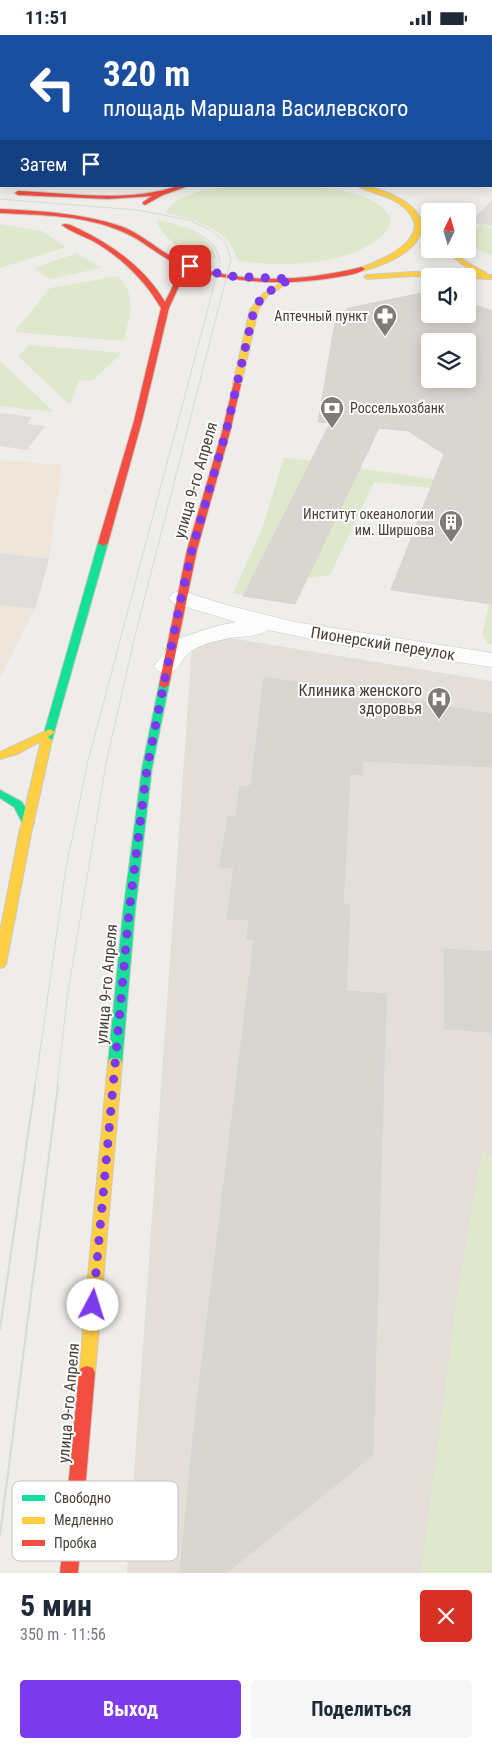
<!DOCTYPE html>
<html lang="ru">
<meta charset="utf-8">
<style>
:root{--surface:#fff;--page:#f6f6f7;--text:#1f2937;--muted:#747a83;--accent:#7c3aed}
body{margin:0;font-family:"Roboto Condensed",sans-serif;background:var(--page);color:var(--text);height:100vh;display:flex;flex-direction:column;font-size:19px;white-space:nowrap}
*{box-sizing:border-box;margin:0}
p{font-size:16px;color:var(--muted)}
.icon{flex:none;width:28px;height:28px;fill:none;stroke:currentColor;stroke-width:2;stroke-linecap:round;stroke-linejoin:round}
.map{position:relative;height:1538px;overflow:hidden}
.details{display:flex;flex-direction:column;background:var(--surface);flex:1}
.details>*{flex:none}
.hud{position:absolute;left:0px;top:0px;width:492px;height:152px;box-shadow:0 2px 12px #0003;background:#1a4fa0;color:#fff;overflow:hidden}
.needle{width:32px;rotate:5deg}
.controls{position:absolute;left:421px;top:168px;display:grid;gap:10px}
.controls a{display:grid;place-items:center;width:55px;height:55px;border-radius:5px;background:var(--surface);box-shadow:0 2px 12px #0003;font-size:25px}
.pin{position:absolute;display:grid;place-items:center;width:42px;height:42px;color:#fff;margin:-21px;border-radius:10px;box-shadow:0 2px 8px #0006}
.me{position:absolute;width:55px;margin:-28px;rotate:5deg;stroke-linejoin:round;filter:drop-shadow(0 0 4px #0008)}
.turn{display:flex;align-items:center;gap:18px;height:105px;padding:0 20px;font-size:22px}
.turn .icon{width:65px;height:65px;stroke-width:2.5}
.turn b{display:block;font-size:35px;line-height:42px}
.then{display:flex;align-items:center;height:48px;padding:0 20px;background:#0003;gap:10px;font-size:19px}
.round{display:grid;place-items:center;flex:none;width:52px;height:52px;border-radius:5px;background:var(--page)}
.head{display:flex;align-items:center;justify-content:space-between;height:85px;padding:0 20px}
h1{font-size:30px;font-weight:700;line-height:38px}
.cta{display:flex;gap:10px;margin-top:auto;padding:10px 20px}
.cta a{flex:1;height:58px;border-radius:5px;background:var(--accent);color:#fff;font-size:20px;font-weight:700;line-height:58px;text-align:center}
.cta a+a{background:var(--page);color:var(--text)}
.status{display:flex;justify-content:space-between;align-items:center;height:35px;padding:0 25px;background:var(--surface);direction:ltr}
.status svg{height:14px;fill:currentColor}
.map>svg:first-child{display:block}
</style>
<div class="status"><b>11:51</b><svg viewBox="0 0 49 12"><path d="M0 12V9h3v3zM5 12V6h3v6zM10 12V3h3v9zM15 12V0h3v12zM26 1h20v11H26zM47 4h2v5h-2z"/></svg></div>
<div class="map">
<svg width="492" height="1538" viewBox="0 0 492 1538">
<rect width="100%" height="100%" fill="#efedea"/>
<polygon fill="#e3ded8" points="193,597 492,646 492,1538 127,1538"/>
<polygon fill="#eee5db" points="0,425 62,430 49,524 35,574 0,644"/>
<g fill="#dfe8cc">
<polygon points="71,0 319,0 86,1"/>
<path d="M 235,151 C 272,151 364,145 388,179 C 394,186 389,194 384,199 C 350,232 282,232 238,226 C 235,221 235,214 230,209 C 216,190 188,183 166,178 C 173,158 216,153 235,151 Z"/>
<path d="M 156,185 C 177,188 212,200 216,223 C 191,221 165,209 156,185 Z"/>
<polygon points="0,189 42,196 66,212 0,233"/>
<polygon points="480,189 492,193 492,221 474,212 471,203"/>
<polygon points="77,218 101,233 50,244 34,233"/>
<path d="M 118,241 C 138,261 129,282 124,306 L 14,297 L 50,253 Z"/>
<polygon points="29,310 122,318 93,345 79,346 70,370 18,321"/>
<polygon points="0,326 54,377 0,371"/>
<polygon points="284,422 453,447 431,453 374,447 330,540 295,545 282,567 233,558 262,494"/>
<polygon points="492,556 492,609 487,608 482,599"/>
<polygon points="482,1117 492,1120 492,1538 421,1538 458,1255"/>
</g>
<g fill="#dfdcda">
<polygon points="492,165 492,191 471,187"/>
<polygon points="0,378 32,382 27,389 45,391 27,415 0,411"/>
<polygon points="0,518 49,524 35,574 0,570"/>
</g>
<g fill="#d9d6d2" stroke="#d7d4d0" fill-rule="evenodd">
<path d="M 427,257 L 430,258 L 430,279 L 468,279 L 468,267 L 492,276 L 492,569 L 391,555 L 444,419 L 408,396 L 379,393 L 295,569 L 243,561 L 330,388 L 318,387 L 335,288 L 348,273 ZM 430,306 L 468,306 L 468,344 L 430,344 Z"/>
<polygon points="264,642 492,679 492,732 363,726 362,740 350,739 343,869 350,869 346,956 386,959 373,1420 226,1538 180,1538 194,1393 254,904 247,904 249,885 227,884 234,833 220,832 228,781 236,782 240,751 251,751"/>
<polygon points="444,914 492,917 492,997 445,994"/>
</g>
<g fill="none" stroke-linecap="round" stroke-linejoin="round">
<g stroke="#ccc9c6" stroke-width="1">
<path id="street" d="M 181,556 L 227,570 L 295,587 L 492,618 L 492,632 L 335,609 L 268,595 C 259,602 242,601 230,603 C 219,605 203,609 193,615 C 177,623 183,643 157,636 L 154,631 L 174,605 L 217,591 L 236,587 L 173,568 L 169,563 L 173,558 Z"/>
</g>
<g stroke="#cec9c1" stroke-width="2">
<g id="fast">
<rect x="345" y="0" width="4" height="1"/>
<polygon points="103,505 108,508 52,705 51,707 43,707 42,705 98,508"/>
<polygon points="164,647 169,650 152,733 135,877 122,1028 120,1032 115,1033 110,1032 108,1028 123,877 142,733 159,650"/>
<polygon points="0,755 22,767 34,788 32,791 24,791 14,772 0,763"/>
</g>
</g>
<g stroke="#cec9c1" stroke-width="2">
<g id="slow">
<polygon points="368,0 373,0 373,1 369,1"/>
<path d="M 358,151 C 379,151 432,171 420,200 C 411,220 381,231 362,236 L 359,234 L 360,233 C 388,223 443,198 397,167 C 385,159 370,158 358,151 Z"/>
<polygon points="444,214 451,214 466,227 486,238 487,240 492,240 492,244 468,243 468,241 413,241 367,244 364,242 367,240 413,237 480,240 462,229"/>
<polygon points="289,243 294,244 267,261 258,275 241,349 234,351 233,349 250,275 263,259"/>
<polygon points="50,694 55,697 48,702 52,705 31,799 6,929 4,932 0,933 0,897 19,799 41,706 17,719 0,724 0,717"/>
<polygon points="115,1023 120,1024 122,1028 95,1338 93,1343 87,1345 81,1343 79,1338 108,1028 110,1024"/>
</g>
</g>
<g stroke="#cec9c1" stroke-width="2">
<g id="jam">
<path d="M 178,151 L 188,151 L 163,160 L 145,170 L 143,169 L 143,167 L 152,161 L 108,164 L 18,160 L 15,158 L 18,156 C 70,158 128,168 178,151 Z"/>
<path d="M 0,174 C 41,176 81,178 120,191 C 141,198 156,214 176,224 C 232,251 303,247 362,232 L 365,234 C 357,240 343,241 332,243 C 281,251 228,248 179,230 L 179,251 L 169,273 L 142,386 L 108,508 L 103,511 L 98,508 L 134,386 L 161,273 C 144,244 122,223 93,206 C 83,201 71,197 62,190 C 67,187 74,192 79,194 C 114,211 145,233 165,267 L 173,251 L 173,227 C 155,218 141,204 123,197 C 86,180 40,180 0,178 Z"/>
<polygon points="234,347 241,349 230,397 197,515 169,650 164,653 159,650 187,515 222,397"/>
<polygon points="87,1331 93,1333 95,1338 78,1538 60,1538 79,1338 81,1333"/>
</g>
</g>
<use href="#street" fill="#fdfcfc" fill-rule="evenodd"/>
<use href="#fast" fill="#16e098" fill-rule="evenodd"/>
<use href="#slow" fill="#ffcf43" fill-rule="evenodd"/>
<use href="#jam" fill="#f24e42" fill-rule="evenodd"/>
<g stroke="#d9d9d8" stroke-width="1">
<polyline points="0,164 137,175 189,185 211,195 225,207 231,224 135,601 106,728 67,963 57,1052"/>
<path d="M 35,1052 L 66,833 L 88,726 L 220,228 C 218,208 202,200 185,192"/>
</g>
<g stroke="#d9d9d8" stroke-width="2">
<polyline points="0,1294 35,1051"/>
<polyline points="0,1500 58,1051"/>
</g>
</g>
<g fill="none" stroke-linecap="round" stroke-linejoin="round">
<path stroke="#7c3aed" stroke-width="9" stroke-dasharray="0 16.2" d="M 93,1270 L 129,877 L 147,733 L 181,563 L 192,515 L 226,397 L 254,275 C 261,259 276,252 291,244 L 228,241 L 190,231"/>
</g>
<defs>
<g id="pharmacy-pin" transform="scale(1.25)"><path d="M0 17L-7.5 6A9.5 9.5 0 1 1 7.5 6Z" fill="#807b76" stroke="#fff"/><path d="M-2-6h4v4h4v4h-4v4h-4v-4h-4v-4h4Z" fill="#fff"/></g>
<g id="bank-pin" transform="scale(1.25)"><path d="M0 17L-7.5 6A9.5 9.5 0 1 1 7.5 6Z" fill="#807b76" stroke="#fff"/><path d="M-6-4H6V4H-6ZM0-2.3a2.3 2.3 0 1 0 0 4.6a2.3 2.3 0 1 0 0-4.6Z" fill="#fff"/></g>
<g id="building-pin" transform="scale(1.25)"><path d="M0 17L-7.5 6A9.5 9.5 0 1 1 7.5 6Z" fill="#807b76" stroke="#fff"/><path d="M-4-6H4V6H1V3H-1V6H-4ZM-2.5-4.3h1.7v1.8h-1.7ZM.8-4.3h1.7v1.8H.8ZM-2.5-1h1.7V.8h-1.7ZM.8-1h1.7V.8H.8Z" fill="#fff"/></g>
<g id="hospital-pin" transform="scale(1.25)"><path d="M0 17L-7.5 6A9.5 9.5 0 1 1 7.5 6Z" fill="#807b76" stroke="#fff"/><path d="M-5-5h3v3.5h4V-5h3V5h-3V1.5h-4V5h-3Z" fill="#fff"/></g>
</defs>
<g fill-rule="evenodd">
<use href="#pharmacy-pin" x="385" y="281"/>
<use href="#bank-pin" x="332" y="373"/>
<use href="#building-pin" x="451" y="487"/>
<use href="#hospital-pin" x="439" y="664"/>
</g>
<g text-anchor="middle" stroke-width="4" stroke-linejoin="round" paint-order="stroke">
<g font-size="14" fill="#453e37" stroke="#fff" text-anchor="end">
<text x="368" y="286">Аптечный пункт</text>
<text x="350" y="378" text-anchor="start">Россельхозбанк</text>
<text x="434" y="484">Институт океанологии<tspan x="434" dy="16">им. Ширшова</tspan></text>
</g>
<g font-size="16" fill="#453e37" stroke="#fff">
<text transform="translate(195 445) rotate(-74)" y="6">улица 9-го Апреля</text>
<text transform="translate(383 608) rotate(9)" y="6">Пионерский переулок</text>
<text transform="translate(106 949) rotate(-85)" y="6">улица 9-го Апреля</text>
<text transform="translate(68 1368) rotate(-85)" y="6">улица 9-го Апреля</text>
</g>
<g font-size="16" fill="#453e37" stroke="#fff" text-anchor="end">
<text x="422" y="661">Клиника женского<tspan x="422" dy="18">здоровья</tspan></text>
</g>
</g>
<rect x="12" y="1446" width="166" height="80" rx="8" fill="#fff" stroke="#c7c5c3" stroke-width="1"/>
<rect x="22" y="1460" width="23" height="6" fill="#16e098"/>
<rect x="22" y="1482" width="23" height="7" fill="#ffcf43"/>
<rect x="22" y="1505" width="23" height="6" fill="#f24e42"/>
<g font-size="14" fill="#453e37">
<text x="54" y="1468">Свободно</text>
<text x="54" y="1490">Медленно</text>
<text x="54" y="1513">Пробка</text>
</g>
</svg>
<div class="controls">
<a><svg class="needle" viewBox="-14 -14 28 28"><path d="M0-13l5 13h-10z" fill="#e53935"/><path d="M0 13l5-13h-10z" fill="#747a83"/></svg></a>
<a><svg class="icon" aria-label="sound" viewBox="0 0 24 24"><path d="M4 9h4l5-4v14l-5-4H4zM17 9q2 3 0 6"/></svg></a>
<a><svg class="icon" aria-label="layers" viewBox="0 0 24 24"><path d="M12 4l9 5-9 5-9-5zM3 14l9 5 9-5"/></svg></a>
</div>
<div class="pin" style="left:190px;top:231px;background:#d93025"><svg class="icon" aria-label="arrive" viewBox="0 0 24 24"><path d="M6 21V4h12l-3 4 3 4H6"/></svg></div>
<svg class="me" style="left:93px;top:1270px" viewBox="-20 -20 40 40"><circle r="19" fill="#fff"/><path d="M0-13L10 11 0 6-10 11z" fill="#7c3aed"/></svg>
<div class="hud">
<div class="turn"><svg class="icon" aria-label="left" viewBox="0 0 24 24"><path d="M17 20v-9H6M10 6l-5 5 5 5"/></svg><div><b>320 m</b>площадь Маршала Василевского</div></div>
<div class="then">Затем<svg class="icon" aria-label="arrive" viewBox="0 0 24 24"><path d="M6 21V4h12l-3 4 3 4H6"/></svg></div>
</div>
</div>
<section class="details">
<div class="head"><div><h1>5 мин</h1><p>350 m · 11:56</p></div><a class="round" style="background:#d93025;color:#fff"><svg class="icon" aria-label="close" viewBox="0 0 24 24"><path d="M6 6l12 12M18 6L6 18"/></svg></a></div>
<div class="cta"><a>Выход</a><a>Поделиться</a></div>
</section>
